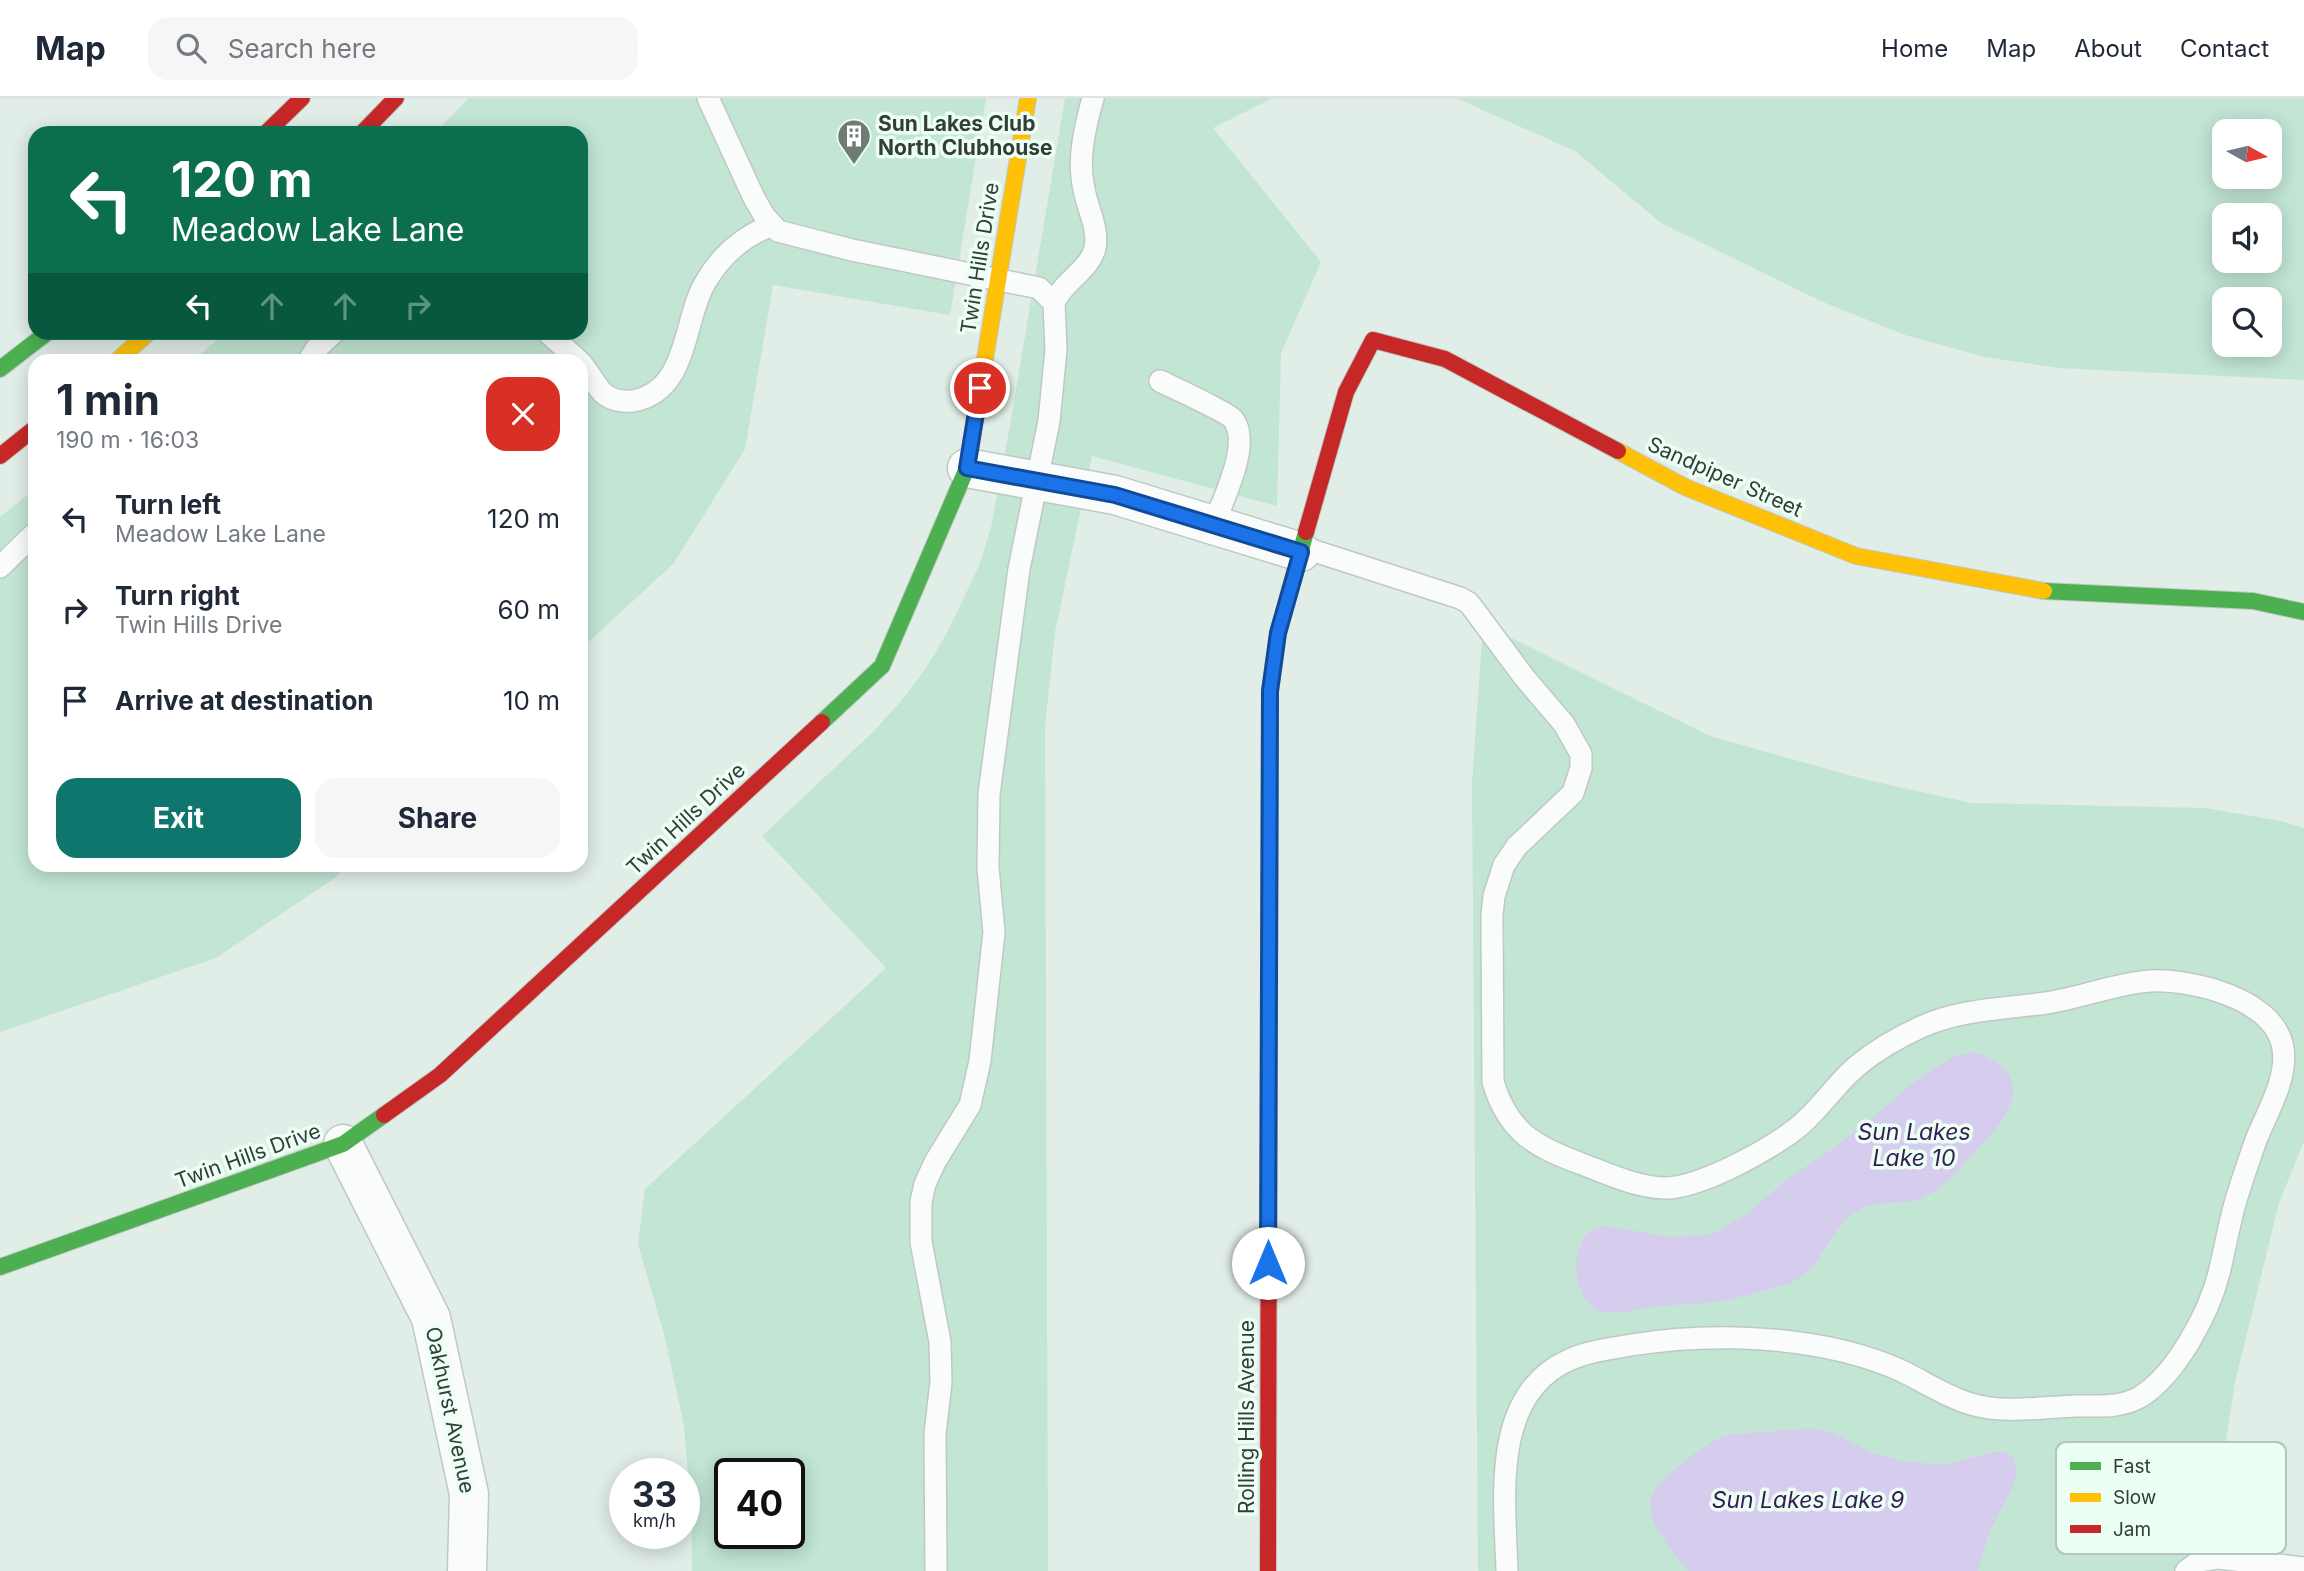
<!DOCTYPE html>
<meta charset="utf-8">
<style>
:root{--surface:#fff;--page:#f6f6f7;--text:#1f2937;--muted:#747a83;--line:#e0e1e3;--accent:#0f766e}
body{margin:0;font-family:Inter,sans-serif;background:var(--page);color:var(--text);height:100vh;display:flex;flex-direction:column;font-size:26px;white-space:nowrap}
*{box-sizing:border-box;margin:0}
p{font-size:23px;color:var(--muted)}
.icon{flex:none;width:38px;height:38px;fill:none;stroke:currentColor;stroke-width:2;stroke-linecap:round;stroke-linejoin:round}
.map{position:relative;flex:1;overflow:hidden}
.side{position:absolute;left:28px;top:256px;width:560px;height:518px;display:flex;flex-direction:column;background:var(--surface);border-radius:21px;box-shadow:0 4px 18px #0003}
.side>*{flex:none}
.top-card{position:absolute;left:28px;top:28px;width:560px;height:214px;border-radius:21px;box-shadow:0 4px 18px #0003;background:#0b6e4f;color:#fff;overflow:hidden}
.needle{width:46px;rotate:98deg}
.buttons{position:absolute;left:2212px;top:21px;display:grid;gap:14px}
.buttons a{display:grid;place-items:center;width:70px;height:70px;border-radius:14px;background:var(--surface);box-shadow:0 4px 18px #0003;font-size:35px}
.speed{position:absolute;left:609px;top:1360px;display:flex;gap:14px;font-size:35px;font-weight:700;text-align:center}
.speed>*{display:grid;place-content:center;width:91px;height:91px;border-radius:50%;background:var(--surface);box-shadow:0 4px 18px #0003;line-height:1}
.speed small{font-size:18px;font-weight:400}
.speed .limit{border:4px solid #111;border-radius:10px;background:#fff;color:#111}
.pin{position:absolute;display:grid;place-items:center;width:60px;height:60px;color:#fff;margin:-30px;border:4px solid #fff;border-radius:50%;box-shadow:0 2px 7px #0007}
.me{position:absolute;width:77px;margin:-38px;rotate:0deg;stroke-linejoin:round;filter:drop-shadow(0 0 5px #0008)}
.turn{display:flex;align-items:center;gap:24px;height:147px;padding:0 28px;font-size:32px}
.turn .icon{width:91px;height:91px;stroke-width:2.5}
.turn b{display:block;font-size:49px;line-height:60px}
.lanes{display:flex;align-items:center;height:66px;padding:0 28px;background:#0003;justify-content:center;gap:35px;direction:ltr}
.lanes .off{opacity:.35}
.round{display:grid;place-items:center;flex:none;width:74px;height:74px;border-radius:21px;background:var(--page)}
.summary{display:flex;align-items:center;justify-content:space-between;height:119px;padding:0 28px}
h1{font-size:42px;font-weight:700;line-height:52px}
.button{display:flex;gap:14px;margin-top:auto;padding:14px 28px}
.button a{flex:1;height:80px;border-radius:21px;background:var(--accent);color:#fff;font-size:28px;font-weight:700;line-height:80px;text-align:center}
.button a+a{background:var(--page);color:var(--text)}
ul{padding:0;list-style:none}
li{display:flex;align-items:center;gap:21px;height:91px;padding:0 28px}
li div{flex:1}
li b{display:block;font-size:26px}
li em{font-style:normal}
header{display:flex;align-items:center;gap:42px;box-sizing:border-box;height:98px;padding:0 35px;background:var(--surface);border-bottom:2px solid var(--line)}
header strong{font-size:33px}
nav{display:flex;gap:38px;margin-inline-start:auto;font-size:24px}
.search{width:490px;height:63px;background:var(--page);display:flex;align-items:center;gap:18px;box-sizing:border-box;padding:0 24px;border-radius:21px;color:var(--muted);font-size:26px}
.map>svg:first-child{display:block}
</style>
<header>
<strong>Map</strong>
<div class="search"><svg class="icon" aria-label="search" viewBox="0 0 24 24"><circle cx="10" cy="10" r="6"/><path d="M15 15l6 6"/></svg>Search here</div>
<nav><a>Home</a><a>Map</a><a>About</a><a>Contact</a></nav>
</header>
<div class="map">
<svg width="2304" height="1473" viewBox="0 0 2304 1473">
<rect width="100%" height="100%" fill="#e1ede7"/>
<g fill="#c2e5d4" fill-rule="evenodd">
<polygon points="469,0 986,0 950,217 773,187 745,351 674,465 581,551 581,262 194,262 225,235 581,234 581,35 435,35"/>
<path d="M 1065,0 L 1273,0 L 1213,30 L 1321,164 L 1281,255 L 1277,408 L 1092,358 L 1055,534 L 1045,628 L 1048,1473 L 692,1473 L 692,1420 L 684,1328 L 665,1240 L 638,1146 L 645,1091 L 886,870 L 762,738 L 874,633 L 901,603 L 924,573 L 946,537 L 979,468 L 991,430 L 1011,322 ZM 730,1376 L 789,1376 L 789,1435 L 730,1435 Z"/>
<path d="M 1456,0 L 2304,0 L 2304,282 L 2059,270 L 1985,259 L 1905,237 L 1823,204 L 1661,125 L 1575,53 ZM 2224,33 L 2270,33 L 2270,79 L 2224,79 ZM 2224,117 L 2270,117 L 2270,163 L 2224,163 ZM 2224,201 L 2270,201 L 2270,247 L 2224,247 Z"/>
<polygon points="35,391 35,766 349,767 333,781 216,860 0,934 0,419"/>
<polygon points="1483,526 1710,638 1859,680 1971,705 2205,710 2281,723 2304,730 2304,1043 2279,1105 2235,1284 2206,1473 1478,1473 1472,686"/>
</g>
<g fill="#d6cced">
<path d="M 1973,954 C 2043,977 2007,1022 1972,1057 C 1958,1072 1943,1090 1924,1099 C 1902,1109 1878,1100 1857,1113 C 1829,1130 1823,1169 1793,1184 C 1784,1188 1773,1190 1763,1193 C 1749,1196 1735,1201 1722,1203 C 1699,1207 1675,1206 1652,1209 C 1635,1211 1617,1218 1600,1213 C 1580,1207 1574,1176 1577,1158 C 1579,1150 1583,1141 1588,1134 L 1605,1128 L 1670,1139 L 1709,1137 L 1716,1134 L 1746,1117 L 1787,1081 L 1831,1052 L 1871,1021 L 1920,979 L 1953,959 Z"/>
<path d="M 1810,1330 L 1834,1335 L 1872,1355 L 1902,1363 L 1943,1367 L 1993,1354 L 2004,1354 L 2014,1360 L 2017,1372 L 2014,1386 L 1989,1435 L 1978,1473 L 1688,1473 C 1677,1461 1668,1448 1659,1434 C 1639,1400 1657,1385 1684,1364 C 1697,1354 1713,1340 1730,1337 C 1756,1333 1783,1334 1810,1330 Z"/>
</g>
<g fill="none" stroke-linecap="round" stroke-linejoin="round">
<g stroke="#bfc9c4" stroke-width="24">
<g id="lane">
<polyline points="708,0 754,100 765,119 778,133 852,152 1039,190 1054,205 1056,252 1049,323 1019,471 989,696 988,770 994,834 980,963 970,1007 935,1064 925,1086 921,1104 921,1144 940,1244 941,1284 935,1336 936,1473"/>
<path d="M 1054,205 C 1062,184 1090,172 1095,150 C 1099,130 1087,110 1084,91 C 1077,61 1085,29 1093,0"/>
<polyline points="547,234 578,262"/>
<polyline points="309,262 316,251 334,234"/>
<path d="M 581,265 C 589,274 595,287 603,295 C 611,302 623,304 633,303 C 689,293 683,222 705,185 C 721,157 742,139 772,127"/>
<path d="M 1160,283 C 1172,289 1227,314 1233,321 C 1252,345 1223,401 1214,426"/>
<path d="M 1302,449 L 1460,500 L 1469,505 L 1524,579 L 1564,626 L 1581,656 L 1581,670 L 1573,695 L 1517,748 L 1504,767 L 1494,798 L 1492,817 L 1493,984 C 1508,1034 1535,1049 1582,1066 C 1608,1076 1636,1089 1664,1090 C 1699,1091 1781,1047 1806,1022 C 1824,1005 1838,984 1857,968 C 1876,952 1899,939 1921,929 C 1960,911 2004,911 2046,905 C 2081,900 2117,885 2150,883 C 2193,881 2275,901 2283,950 C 2288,981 2267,1014 2256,1042 C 2249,1062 2242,1082 2236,1102 C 2229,1126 2225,1151 2219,1175 C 2209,1215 2176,1277 2140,1299 C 2121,1310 2098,1308 2077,1308 C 2043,1309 2003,1316 1971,1306 C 1947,1299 1926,1285 1904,1274 C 1885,1265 1863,1258 1843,1253 C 1775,1237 1699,1236 1631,1247 C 1610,1251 1588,1253 1569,1262 C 1490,1297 1505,1403 1507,1473"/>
<polyline points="0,469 35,435"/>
<polyline points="2186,1473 2200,1463 2218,1460 2304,1470"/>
</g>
</g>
<g stroke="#bfc9c4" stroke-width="41">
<g id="street">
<polyline points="967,370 1115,397 1301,454"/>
<polyline points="343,1046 431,1220 469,1396 467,1473"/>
</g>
</g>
<g stroke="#bfc9c4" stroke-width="18">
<g id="fast">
<polyline points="0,271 48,234"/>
<polyline points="2044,493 2253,503 2304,514"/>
<polyline points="822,624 882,568 967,370 970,352"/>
<polyline points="1269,951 1270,593 1278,535 1306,434"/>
<polyline points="0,1169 343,1046 384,1017"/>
</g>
</g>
<g stroke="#bfc9c4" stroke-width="18">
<g id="slow">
<polyline points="118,262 149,234"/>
<polyline points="970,352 1028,0"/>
<polyline points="1618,353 1685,389 1856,458 2044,493"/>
</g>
</g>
<g stroke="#bfc9c4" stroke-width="18">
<g id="jam">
<polyline points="266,35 302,0"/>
<polyline points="362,35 396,0"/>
<polyline points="0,358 35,330"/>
<polyline points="1306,434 1346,294 1373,242 1445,261 1618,353"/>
<polyline points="384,1017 440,977 822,624"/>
<polyline points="1268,1473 1269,951"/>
</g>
</g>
<use href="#lane" stroke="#fafcfb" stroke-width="21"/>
<use href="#street" stroke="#fafcfb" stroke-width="38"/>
<use href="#fast" stroke="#4caf50" stroke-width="16"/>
<use href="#slow" stroke="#ffc107" stroke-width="16"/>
<use href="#jam" stroke="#c62828" stroke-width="16"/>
</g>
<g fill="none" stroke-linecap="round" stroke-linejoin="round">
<g stroke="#114b97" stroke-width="18">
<polyline id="route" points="980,290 967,370 1115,397 1301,454 1278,535 1270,593 1268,1165"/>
</g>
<use href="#route" stroke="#1a73e8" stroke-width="12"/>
</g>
<defs>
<g id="building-pin" transform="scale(1.75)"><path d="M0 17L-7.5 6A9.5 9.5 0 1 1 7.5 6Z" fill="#717b75" stroke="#ebfff4"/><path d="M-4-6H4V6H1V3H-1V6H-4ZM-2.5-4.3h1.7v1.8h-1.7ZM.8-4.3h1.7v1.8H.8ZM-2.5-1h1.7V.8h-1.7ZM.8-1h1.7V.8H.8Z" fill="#fff"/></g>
</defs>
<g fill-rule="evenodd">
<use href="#building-pin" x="854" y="38"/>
</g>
<g text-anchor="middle" stroke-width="7" stroke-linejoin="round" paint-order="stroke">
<g font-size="21" font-weight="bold" fill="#343d38" stroke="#ebfff4" text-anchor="start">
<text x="878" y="33">Sun Lakes Club<tspan x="878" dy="24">North Clubhouse</tspan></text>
</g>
<g font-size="21" fill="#343d38" stroke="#ebfff4">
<text transform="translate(980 160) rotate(-81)" y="7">Twin Hills Drive</text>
<text transform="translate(1725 379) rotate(24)" y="7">Sandpiper Street</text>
<text transform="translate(686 721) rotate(-43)" y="7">Twin Hills Drive</text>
<text transform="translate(248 1058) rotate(-20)" y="7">Twin Hills Drive</text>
<text transform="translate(450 1312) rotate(78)" y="7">Oakhurst Avenue</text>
<text transform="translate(1247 1319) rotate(-90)" y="7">Rolling Hills Avenue</text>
</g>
<g font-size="23" font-style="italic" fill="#371c56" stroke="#ebfff4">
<text x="1914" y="1042">Sun Lakes<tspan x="1914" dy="26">Lake 10</tspan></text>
<text x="1808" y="1410">Sun Lakes Lake 9</text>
</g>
</g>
<rect x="2056" y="1344" width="230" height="112" rx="10" fill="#ebfff4" stroke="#b4c5bc" stroke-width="2"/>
<rect x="2070" y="1364" width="31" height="8" fill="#4caf50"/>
<rect x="2070" y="1395" width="31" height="9" fill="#ffc107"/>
<rect x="2070" y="1427" width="31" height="8" fill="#c62828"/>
<g font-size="19" fill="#343d38">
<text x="2113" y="1375">Fast</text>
<text x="2113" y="1406">Slow</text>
<text x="2113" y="1438">Jam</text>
</g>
</svg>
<div class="buttons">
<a><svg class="needle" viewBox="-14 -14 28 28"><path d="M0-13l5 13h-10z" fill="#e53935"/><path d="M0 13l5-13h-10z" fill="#747a83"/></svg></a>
<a><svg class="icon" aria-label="sound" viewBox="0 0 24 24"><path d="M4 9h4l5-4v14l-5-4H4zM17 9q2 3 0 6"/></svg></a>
<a><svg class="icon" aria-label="search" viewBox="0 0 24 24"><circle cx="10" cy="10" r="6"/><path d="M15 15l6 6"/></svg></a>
</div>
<div class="speed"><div>33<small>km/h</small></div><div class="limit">40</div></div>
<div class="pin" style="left:980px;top:290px;background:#d93025"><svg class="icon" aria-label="arrive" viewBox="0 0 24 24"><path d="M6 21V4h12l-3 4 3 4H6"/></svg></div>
<svg class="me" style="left:1268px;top:1165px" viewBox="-20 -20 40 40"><circle r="19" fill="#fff"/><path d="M0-13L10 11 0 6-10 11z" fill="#1a73e8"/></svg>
<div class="top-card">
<div class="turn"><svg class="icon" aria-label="left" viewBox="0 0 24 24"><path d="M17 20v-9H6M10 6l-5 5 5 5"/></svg><div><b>120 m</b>Meadow Lake Lane</div></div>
<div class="lanes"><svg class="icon" aria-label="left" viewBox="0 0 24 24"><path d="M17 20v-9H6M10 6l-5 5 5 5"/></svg><svg class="icon off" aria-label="ahead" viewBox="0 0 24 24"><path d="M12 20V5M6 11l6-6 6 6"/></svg><svg class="icon off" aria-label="ahead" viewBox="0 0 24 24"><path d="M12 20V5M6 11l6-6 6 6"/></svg><svg class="icon off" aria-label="right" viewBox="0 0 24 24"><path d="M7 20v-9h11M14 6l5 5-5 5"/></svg></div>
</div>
<section class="side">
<div class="summary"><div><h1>1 min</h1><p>190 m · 16:03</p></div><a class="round" style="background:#d93025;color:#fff"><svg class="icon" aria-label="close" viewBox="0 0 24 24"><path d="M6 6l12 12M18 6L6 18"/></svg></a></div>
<ul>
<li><svg class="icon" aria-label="left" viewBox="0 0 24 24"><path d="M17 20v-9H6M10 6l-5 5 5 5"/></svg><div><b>Turn left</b><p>Meadow Lake Lane</p></div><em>120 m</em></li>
<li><svg class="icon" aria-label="right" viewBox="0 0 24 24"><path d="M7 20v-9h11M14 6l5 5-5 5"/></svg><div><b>Turn right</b><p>Twin Hills Drive</p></div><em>60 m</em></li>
<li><svg class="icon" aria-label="arrive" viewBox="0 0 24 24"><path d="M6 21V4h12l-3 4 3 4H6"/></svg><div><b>Arrive at destination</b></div><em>10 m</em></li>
</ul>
<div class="button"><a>Exit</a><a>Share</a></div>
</section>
</div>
